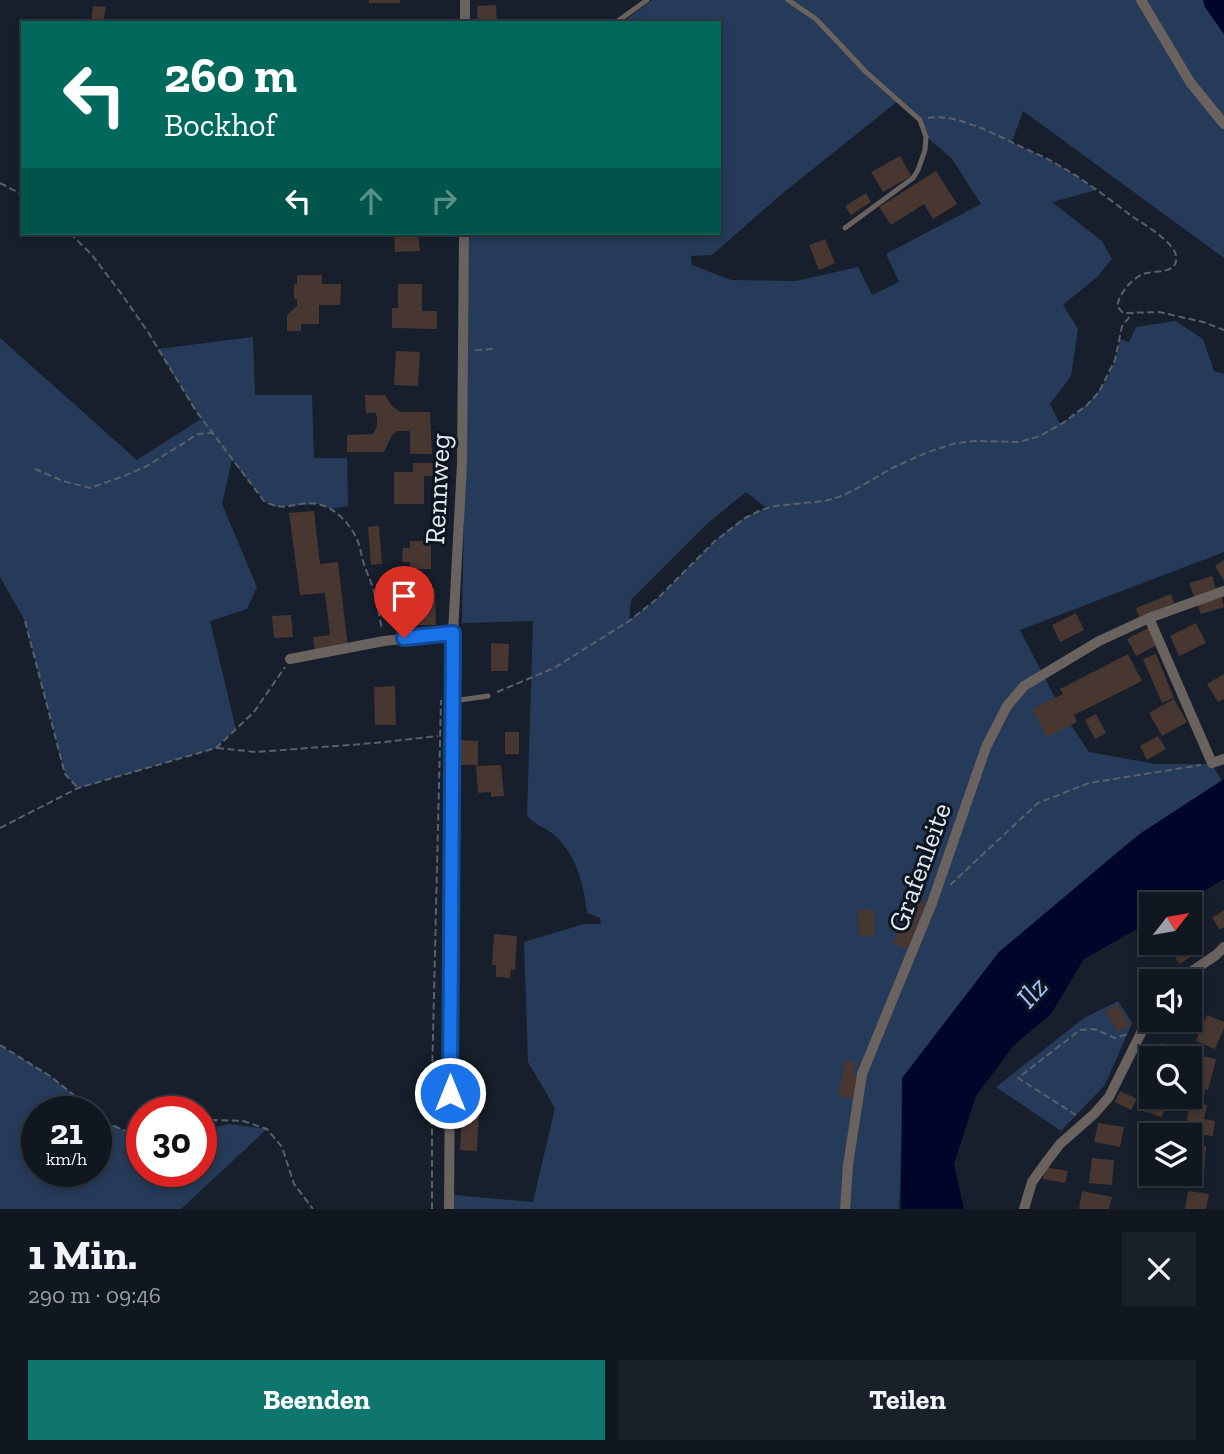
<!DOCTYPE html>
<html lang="de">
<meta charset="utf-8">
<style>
:root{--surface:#101720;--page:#192029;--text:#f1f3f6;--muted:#9c9fa5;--line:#30363e;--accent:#0f766e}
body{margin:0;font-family:"Zilla Slab",serif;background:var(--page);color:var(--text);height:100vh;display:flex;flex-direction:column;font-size:26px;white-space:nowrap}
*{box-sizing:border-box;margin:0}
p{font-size:23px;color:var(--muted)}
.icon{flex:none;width:38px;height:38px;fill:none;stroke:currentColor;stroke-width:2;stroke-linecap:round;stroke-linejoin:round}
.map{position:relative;height:1209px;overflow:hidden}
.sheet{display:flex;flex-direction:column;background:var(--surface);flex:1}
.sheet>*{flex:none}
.banner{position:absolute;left:21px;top:21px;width:700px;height:214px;border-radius:0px;box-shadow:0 4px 10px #0003,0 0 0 2px var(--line);background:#00695c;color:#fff;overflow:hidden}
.needle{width:46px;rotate:59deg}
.controls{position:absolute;left:1139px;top:892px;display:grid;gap:14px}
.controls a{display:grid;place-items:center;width:63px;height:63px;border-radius:0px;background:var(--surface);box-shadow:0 4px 10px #0003,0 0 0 2px var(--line);font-size:35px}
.speed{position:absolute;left:21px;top:1096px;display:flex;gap:14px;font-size:35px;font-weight:700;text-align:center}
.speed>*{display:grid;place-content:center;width:91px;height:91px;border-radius:50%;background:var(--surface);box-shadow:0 4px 10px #0003,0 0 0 2px var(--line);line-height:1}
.speed small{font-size:18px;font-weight:400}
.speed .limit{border:10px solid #d22;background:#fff;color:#111}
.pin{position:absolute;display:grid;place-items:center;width:60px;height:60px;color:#fff;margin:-72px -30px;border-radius:50% 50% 50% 0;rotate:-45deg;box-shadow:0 0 7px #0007}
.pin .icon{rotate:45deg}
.me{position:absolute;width:77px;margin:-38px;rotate:0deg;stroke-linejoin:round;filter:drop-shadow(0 0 5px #0008)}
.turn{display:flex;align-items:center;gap:24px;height:147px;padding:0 28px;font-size:32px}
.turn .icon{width:91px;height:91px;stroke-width:2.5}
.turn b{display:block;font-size:49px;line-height:60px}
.lanes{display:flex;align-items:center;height:66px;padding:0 28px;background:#0003;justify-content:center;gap:35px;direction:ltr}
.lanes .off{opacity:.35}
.round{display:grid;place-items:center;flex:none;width:74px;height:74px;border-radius:0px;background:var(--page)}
.headline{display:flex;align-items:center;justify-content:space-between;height:119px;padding:0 28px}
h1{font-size:42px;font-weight:700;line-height:52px}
.primary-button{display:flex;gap:14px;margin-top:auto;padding:14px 28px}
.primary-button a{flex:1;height:80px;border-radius:0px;background:var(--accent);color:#fff;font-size:28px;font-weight:700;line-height:80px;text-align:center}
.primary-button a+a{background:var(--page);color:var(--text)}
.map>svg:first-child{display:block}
</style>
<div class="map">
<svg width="1224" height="1209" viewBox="0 0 1224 1209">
<rect width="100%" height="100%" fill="#161f2b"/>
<g fill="#263b59" fill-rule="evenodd">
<path d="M 652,0 L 1203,0 L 1205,7 L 1224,34 L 1224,258 L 1023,111 L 1012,142 L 1057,164 L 1097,190 L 1052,202 L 1102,241 L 1112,259 L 1098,276 L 1063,305 L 1078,329 L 1071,376 L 1050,404 L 1060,424 C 1093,405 1114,378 1120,339 L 1129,342 L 1136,327 L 1175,321 L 1203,339 L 1214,371 L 1224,374 L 1224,552 L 1020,630 L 1063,713 L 1089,752 L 1155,764 L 1212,764 L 1223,783 L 1133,839 L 999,952 L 904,1077 L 899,1209 L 449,1209 L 453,1195 L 533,1202 L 555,1108 L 528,1062 L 524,942 L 584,924 L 601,924 L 600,918 L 587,913 C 584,884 576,854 553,834 C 545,827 532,824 527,815 L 533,621 L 462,623 L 469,233 L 719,233 L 719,23 L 621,23 ZM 898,101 L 920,120 L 925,135 L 952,159 L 981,204 L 886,254 L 899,282 L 872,295 L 858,267 L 796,281 L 731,280 L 692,265 L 691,256 L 712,255 L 783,193 ZM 746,492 L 768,509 C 735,512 684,574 659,597 C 650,605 639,612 629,620 L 631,600 L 708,523 Z"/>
<polygon points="253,337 255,395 312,395 314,458 347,458 348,506 331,509 318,504 274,507 264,501 232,460 222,504 257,587 247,609 210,621 236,729 216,748 78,788 65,774 25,621 0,577 0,338 137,460 201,419 158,349"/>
<polygon points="1118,1001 1132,1023 1105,1085 1061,1131 996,1087 1084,1018"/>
<polygon points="0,1045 50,1076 94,1111 37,1111 37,1171 96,1171 96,1114 105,1121 142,1138 142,1171 201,1171 201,1131 229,1124 267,1129 181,1209 0,1209"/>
</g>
<g fill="#000629">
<polygon points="1203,0 1224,0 1224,34 1205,7"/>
<polygon points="1224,779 1224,879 1181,905 1152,905 1151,921 1084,959 1051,1014 1014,1045 976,1096 954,1164 964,1209 901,1209 902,1078 999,952 1141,833"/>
</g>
<g fill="#483731">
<rect x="369" y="0" width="31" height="3"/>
<polygon points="496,5 497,23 478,23 477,6"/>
<polygon points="93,6 106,7 103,23 91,23"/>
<polygon points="900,156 911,176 883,192 871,172"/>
<polygon points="936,171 957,204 933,219 924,204 891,225 879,207"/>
<polygon points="866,193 871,202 851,215 845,206"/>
<polygon points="394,233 418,233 420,251 395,252"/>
<polygon points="825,239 835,263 819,270 809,245"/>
<polygon points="297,275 322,275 322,284 341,284 340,305 319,305 319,324 301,324 301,331 287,331 287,316 289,313 297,306 297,299 294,299 294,284 297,284"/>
<polygon points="398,284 422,284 422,311 437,311 437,329 392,328 392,308 398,308"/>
<polygon points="396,351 420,352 418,386 394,385"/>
<polygon points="365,395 385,395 392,406 401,412 430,412 432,454 410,454 410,431 398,431 392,435 384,452 347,452 347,435 373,434 377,426 377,416 375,413 366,413"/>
<polygon points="413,463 433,463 433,476 424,476 424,504 394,504 394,472 413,472"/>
<polygon points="314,511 320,564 338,562 348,648 315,651 313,637 330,635 325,593 300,595 289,513"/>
<polygon points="379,526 382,564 371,565 368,527"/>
<polygon points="410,541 431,541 431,569 410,569 410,562 402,562 403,548 410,548"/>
<polygon points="1224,560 1224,581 1215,566"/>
<polygon points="1212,576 1216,589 1194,597 1189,583"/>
<polygon points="405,588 435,588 436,625 406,625"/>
<polygon points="1171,594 1174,603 1139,617 1136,608"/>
<polygon points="1221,595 1224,607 1201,614 1197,603"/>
<polygon points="1076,613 1084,630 1060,642 1052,625"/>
<polygon points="291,615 293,637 274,638 272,616"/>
<polygon points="1196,623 1206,643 1179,656 1170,636"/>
<polygon points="1148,628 1157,645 1136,656 1127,639"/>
<polygon points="491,643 509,644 508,671 491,671"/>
<polygon points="1128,654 1142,681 1074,715 1077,722 1047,737 1032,709 1063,694 1060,689"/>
<polygon points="1156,654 1174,698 1162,703 1143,659"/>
<polygon points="1224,674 1224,699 1218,702 1207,684"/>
<polygon points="395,686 396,725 375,725 374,687"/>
<polygon points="1174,699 1187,722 1162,736 1149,713"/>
<polygon points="1096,714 1106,733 1095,739 1085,720"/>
<rect x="505" y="732" width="14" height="22"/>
<polygon points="1158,736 1166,749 1147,760 1140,746"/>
<polygon points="461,740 478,741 478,765 460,765"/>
<polygon points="501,765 504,796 491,797 491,792 478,793 476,766"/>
<polygon points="911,896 926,902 907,949 893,944"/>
<polygon points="858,910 874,910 874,936 859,936"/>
<polygon points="1224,910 1224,927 1220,930 1212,918"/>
<polygon points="494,934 517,936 515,970 511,969 510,978 496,977 496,965 492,965"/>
<polygon points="1193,934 1203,948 1180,964 1170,950 1180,943 1190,943 1190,936"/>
<polygon points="1117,1004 1130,1025 1118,1032 1105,1012"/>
<polygon points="1207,1015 1224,1022 1224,1028 1215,1049 1196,1041"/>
<polygon points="1161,1043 1181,1050 1178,1059 1156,1059"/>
<polygon points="1194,1054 1216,1059 1208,1090 1205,1089 1205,1094 1190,1091 1190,1070"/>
<polygon points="845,1060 856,1062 853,1076 857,1077 853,1098 838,1096"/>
<polygon points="1147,1084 1152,1085 1152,1097 1168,1097 1162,1117 1140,1110"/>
<polygon points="1120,1091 1137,1099 1131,1110 1115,1102"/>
<polygon points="1190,1102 1207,1105 1204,1119 1215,1121 1213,1136 1198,1134 1199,1129 1186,1127"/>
<polygon points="462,1110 479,1110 477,1151 460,1150"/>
<polygon points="1098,1123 1124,1127 1120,1147 1094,1142"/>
<polygon points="1190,1145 1206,1146 1204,1176 1190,1175"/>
<polygon points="1092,1158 1114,1160 1112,1185 1089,1183"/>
<polygon points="1045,1167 1068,1171 1065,1183 1043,1179"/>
<polygon points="1082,1191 1112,1197 1109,1209 1079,1209"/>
<polygon points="1188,1191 1209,1194 1206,1209 1185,1209"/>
</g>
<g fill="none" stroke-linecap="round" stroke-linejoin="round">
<g stroke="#58606b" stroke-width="2" stroke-dasharray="7 3.5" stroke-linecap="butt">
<path d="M 928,118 C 958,113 998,136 1024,148 C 1036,154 1048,158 1058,165 C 1085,180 1109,199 1133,217 C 1144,224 1175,243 1176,256 C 1179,275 1154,270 1143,274 C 1130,280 1120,293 1117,306 L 1123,313 L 1159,312 L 1203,322 L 1224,330"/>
<polyline points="0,183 23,195"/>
<path d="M 70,233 L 92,255 L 123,296 L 148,332 L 196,411 L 264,501 C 287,514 295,500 317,504 C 335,507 350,524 357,539 C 360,546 361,554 363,561 C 366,571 371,581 374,592 C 378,604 379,617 382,629"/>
<polyline points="475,350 494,349"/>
<polyline points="35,469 63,481 90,488 124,476 147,466 198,434 212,433"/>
<polyline points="25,621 65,774 78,788"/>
<polyline points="497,692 554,668 629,621 658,598 715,541 745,518 761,510 775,506 824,501 839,497 856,489 892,468 928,452 956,443 975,441 1019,442 1040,436 1063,423 1087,405 1099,392 1115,360 1122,326 1133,313"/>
<polyline points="217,748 256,752 375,743 438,736"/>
<polyline points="0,828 78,788 216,748 254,712 285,667"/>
<polyline points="950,885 1038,803 1089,783 1201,765"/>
<polyline points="0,1045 50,1076 94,1111"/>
<path d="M 96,1114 C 108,1124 125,1133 142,1134"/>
<polyline points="1076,1115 1018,1078 1080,1030 1094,1029 1115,1038 1128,1034"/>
<polyline points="201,1124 214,1120 243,1121 267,1129 282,1147 294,1184 313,1209"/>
<polyline points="432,1209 432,1078 441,700"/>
</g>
<g stroke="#6a625e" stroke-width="5">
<polyline points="788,0 816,19 866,72 920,120 926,137 925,150 918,170 913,178 845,228"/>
<polyline points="615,23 647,0"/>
<polyline points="453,701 488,696"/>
</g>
<g stroke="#6a625e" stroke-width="10">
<polyline points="1141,0 1190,82 1224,124"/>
<polyline points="465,23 465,0"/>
<polyline points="1149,618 1212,763 1224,759"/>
<polyline points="290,659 384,641 453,633"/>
<polyline points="1176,982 1216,955 1224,947"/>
<polyline points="449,1209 453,633 462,463 464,233"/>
<polyline points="845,1209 848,1165 862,1074 932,903 986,747 1007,706 1024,686 1099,641 1149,618 1224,591"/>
<polyline points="1024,1209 1032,1182 1047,1161 1060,1144 1094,1114 1109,1097 1152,1011"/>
</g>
</g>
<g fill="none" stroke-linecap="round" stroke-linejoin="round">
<g stroke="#114b97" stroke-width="18">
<polyline id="route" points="404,638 453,633 450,1093"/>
</g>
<use href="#route" stroke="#1a73e8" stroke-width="12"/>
</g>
<g text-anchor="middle" stroke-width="6" stroke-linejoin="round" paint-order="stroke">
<g font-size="28" fill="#e3e9f1" stroke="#0d1521">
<text transform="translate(437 489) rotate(-87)" y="10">Rennweg</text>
<text transform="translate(919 867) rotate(-70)" y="10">Grafenleite</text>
</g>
<g font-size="30" font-style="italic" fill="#a4c2f9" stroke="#0d1521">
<text transform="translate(1032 992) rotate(-48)" y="10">Ilz</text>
</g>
</g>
</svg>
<div class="controls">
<a><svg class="needle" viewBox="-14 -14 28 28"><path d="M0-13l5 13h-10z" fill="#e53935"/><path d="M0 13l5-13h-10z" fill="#9c9fa5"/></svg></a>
<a><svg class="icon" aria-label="sound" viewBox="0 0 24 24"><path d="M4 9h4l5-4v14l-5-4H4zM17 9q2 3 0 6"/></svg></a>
<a><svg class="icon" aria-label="search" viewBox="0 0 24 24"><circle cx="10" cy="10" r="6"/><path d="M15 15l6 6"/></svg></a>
<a><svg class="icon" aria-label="layers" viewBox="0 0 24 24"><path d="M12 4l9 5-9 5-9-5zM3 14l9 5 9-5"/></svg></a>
</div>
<div class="speed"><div>21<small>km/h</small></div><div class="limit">30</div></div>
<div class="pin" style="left:404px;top:638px;background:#d93025"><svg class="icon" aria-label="arrive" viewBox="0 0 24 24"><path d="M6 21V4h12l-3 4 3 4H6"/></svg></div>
<svg class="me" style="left:450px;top:1093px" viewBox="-20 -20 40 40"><circle r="17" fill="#1a73e8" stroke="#fff" stroke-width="3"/><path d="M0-11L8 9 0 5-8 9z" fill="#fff"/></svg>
<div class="banner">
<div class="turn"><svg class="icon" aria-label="left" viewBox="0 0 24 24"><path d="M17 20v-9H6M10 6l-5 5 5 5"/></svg><div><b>260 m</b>Bockhof</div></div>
<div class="lanes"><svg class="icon" aria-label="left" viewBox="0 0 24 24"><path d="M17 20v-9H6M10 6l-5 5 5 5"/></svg><svg class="icon off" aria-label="ahead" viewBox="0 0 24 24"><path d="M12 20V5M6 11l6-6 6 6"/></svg><svg class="icon off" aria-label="right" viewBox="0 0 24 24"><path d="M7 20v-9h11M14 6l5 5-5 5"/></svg></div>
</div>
</div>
<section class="sheet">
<div class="headline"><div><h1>1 Min.</h1><p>290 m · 09:46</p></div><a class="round"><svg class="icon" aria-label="close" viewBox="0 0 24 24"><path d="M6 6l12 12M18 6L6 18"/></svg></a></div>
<div class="primary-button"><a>Beenden</a><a>Teilen</a></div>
</section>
